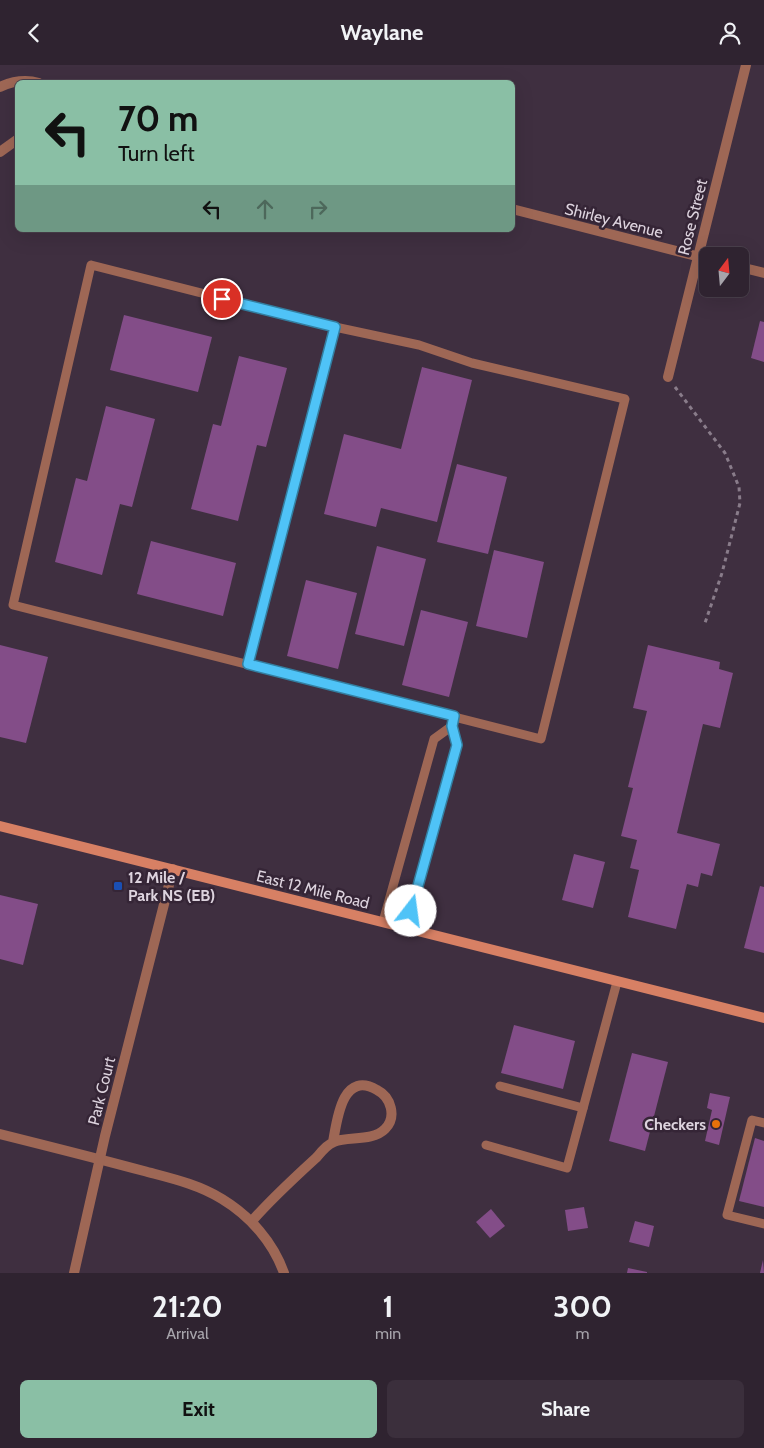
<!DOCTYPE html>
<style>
:root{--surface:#2f2330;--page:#3b2f3c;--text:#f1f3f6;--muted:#a7a4ab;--line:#4a404c;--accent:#8abfa5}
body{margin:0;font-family:Cabin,sans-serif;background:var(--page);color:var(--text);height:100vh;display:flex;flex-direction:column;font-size:19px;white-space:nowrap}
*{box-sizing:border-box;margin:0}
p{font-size:16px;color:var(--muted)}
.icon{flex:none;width:28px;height:28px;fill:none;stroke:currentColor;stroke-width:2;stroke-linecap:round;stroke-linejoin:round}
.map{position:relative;height:1208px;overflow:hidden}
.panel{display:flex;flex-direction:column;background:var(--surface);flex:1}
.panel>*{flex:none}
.guide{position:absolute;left:15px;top:15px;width:500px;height:152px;border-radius:8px;box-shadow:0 5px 20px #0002,0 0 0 1px var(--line);background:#8abfa5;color:#111;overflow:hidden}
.needle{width:32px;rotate:16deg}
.tools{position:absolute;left:699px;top:182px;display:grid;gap:10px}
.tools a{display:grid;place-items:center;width:50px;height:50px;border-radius:8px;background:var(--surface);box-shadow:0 5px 20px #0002,0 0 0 1px var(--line);font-size:25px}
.pin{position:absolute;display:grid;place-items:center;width:42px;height:42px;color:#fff;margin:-21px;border:2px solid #fff;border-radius:50%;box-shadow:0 1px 5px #0007}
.me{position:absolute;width:55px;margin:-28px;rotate:15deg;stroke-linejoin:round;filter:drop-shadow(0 0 4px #0008)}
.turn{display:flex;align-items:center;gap:18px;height:105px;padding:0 20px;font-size:22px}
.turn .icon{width:65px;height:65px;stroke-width:2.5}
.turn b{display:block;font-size:35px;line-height:42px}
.lanes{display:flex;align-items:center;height:48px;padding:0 20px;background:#0003;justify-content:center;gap:25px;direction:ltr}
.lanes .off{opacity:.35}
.eta{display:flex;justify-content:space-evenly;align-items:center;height:85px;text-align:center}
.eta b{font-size:30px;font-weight:700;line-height:35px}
.cta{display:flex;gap:10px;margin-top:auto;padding:10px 20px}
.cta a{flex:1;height:58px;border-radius:8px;background:var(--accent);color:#111;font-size:20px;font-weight:700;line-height:58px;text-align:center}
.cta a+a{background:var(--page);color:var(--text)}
header{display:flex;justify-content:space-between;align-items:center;height:65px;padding:0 20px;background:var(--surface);font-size:22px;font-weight:700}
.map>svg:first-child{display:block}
</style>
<header><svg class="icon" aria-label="back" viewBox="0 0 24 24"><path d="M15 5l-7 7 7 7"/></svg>Waylane<svg class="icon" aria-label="person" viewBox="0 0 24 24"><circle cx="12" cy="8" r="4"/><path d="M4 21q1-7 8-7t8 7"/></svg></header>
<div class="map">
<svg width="764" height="1208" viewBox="0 0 764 1208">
<rect width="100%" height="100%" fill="#3f2f40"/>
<g fill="#834d88">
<polygon points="124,250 212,272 198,327 110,305"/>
<polygon points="760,256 764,257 764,297 751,293"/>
<polygon points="239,291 287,303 266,382 257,380 238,456 191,444 213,359 221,361"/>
<polygon points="422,302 472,315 437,457 381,443 376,462 324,449 344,369 401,384"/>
<polygon points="106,341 155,354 132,442 120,439 102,510 55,497 76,413 87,416"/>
<polygon points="457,399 507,412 488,489 437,477"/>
<polygon points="151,476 236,498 223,551 137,529"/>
<polygon points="377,481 426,494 404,581 355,569"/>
<polygon points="494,485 544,497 527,573 476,561"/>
<polygon points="306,515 357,528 338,604 287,591"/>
<polygon points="421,545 468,557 449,632 402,620"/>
<polygon points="0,580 48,592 26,678 0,672"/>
<polygon points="648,580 720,597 719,604 733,608 720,663 703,659 677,768 720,779 712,811 701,808 698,822 687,819 676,864 628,852 639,805 630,803 637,775 621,771 633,723 628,722 647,646 633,643"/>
<polygon points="574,789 605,797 593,843 562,835"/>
<polygon points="760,821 764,822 764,888 744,883"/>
<polygon points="0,830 38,839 23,900 0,894"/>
<polygon points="514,960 575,976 563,1024 501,1008"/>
<polygon points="632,988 668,997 645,1086 609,1076"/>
<polygon points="710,1028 730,1032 719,1080 705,1076 712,1045 707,1043"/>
<polygon points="755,1073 764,1076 764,1142 739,1136"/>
<polygon points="584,1142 588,1163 568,1166 565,1145"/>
<polygon points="491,1144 505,1161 490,1173 476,1157"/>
<polygon points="635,1156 654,1161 649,1182 629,1177"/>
<polygon points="763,1195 764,1208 760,1208"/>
<polygon points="628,1203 647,1207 647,1208 627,1208"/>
</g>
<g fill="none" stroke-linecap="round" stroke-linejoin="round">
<polyline stroke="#897c8a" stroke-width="3" stroke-dasharray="4 4" stroke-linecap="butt" points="675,322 725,388 739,422 740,438 722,508 704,561"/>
<g stroke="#9e6755" stroke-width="9">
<polygon points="91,200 335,262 419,280 472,298 625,334 541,674 13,540"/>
<polyline points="248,599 335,262"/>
<polyline points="383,857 434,674 452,661"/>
<polyline points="406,863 457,680 452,661 454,651"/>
<polyline points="500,1021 583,1043"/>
<polyline points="764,1058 752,1055 727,1150 764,1159"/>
<polyline points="486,1080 567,1103 617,917"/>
</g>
<g stroke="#9e6755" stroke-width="10">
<path d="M 0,22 C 13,16 25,14 39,18"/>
<polyline points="0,87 18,74"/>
<polyline points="512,144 708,194"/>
<polyline points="740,202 764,208"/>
<polyline points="668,312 746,0"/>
<path d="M 0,1069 C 48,1081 96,1093 144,1106 C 170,1113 198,1119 222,1134 C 250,1151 273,1177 284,1208"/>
<path d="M 252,1156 C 272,1133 294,1113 317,1092 C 321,1087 328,1079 334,1077 C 348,1071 372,1077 385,1064 C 397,1052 391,1032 377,1025 C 342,1005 337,1055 333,1077"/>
<polyline points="74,1208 105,1071 173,804"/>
</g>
<polyline stroke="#d78064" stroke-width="10" points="0,761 764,953"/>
</g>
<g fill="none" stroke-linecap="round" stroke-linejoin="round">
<g stroke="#337fa1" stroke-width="12">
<polyline id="route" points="222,234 335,262 248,599 454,651 452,661 457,680 411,846"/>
</g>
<use href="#route" stroke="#4fc3f7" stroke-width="9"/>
</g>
<rect fill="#1a4fb4" stroke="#352536" stroke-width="2" x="113" y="816" width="10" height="10" rx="2.5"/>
<circle fill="#e8710a" stroke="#352536" stroke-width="2" cx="716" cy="1059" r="5"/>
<g text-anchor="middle" stroke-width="5" stroke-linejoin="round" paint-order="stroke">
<g font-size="16" fill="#ddd3de" stroke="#352536">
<text transform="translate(692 152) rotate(-76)" y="6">Rose Street</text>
<text transform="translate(614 155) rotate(14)" y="6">Shirley Avenue</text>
<text transform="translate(313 824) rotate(14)" y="6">East 12 Mile Road</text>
<text transform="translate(101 1026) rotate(-76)" y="6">Park Court</text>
</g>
<g font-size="16" font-weight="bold" fill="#ddd3de" stroke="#352536" text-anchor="start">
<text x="128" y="818">12 Mile /<tspan x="128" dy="18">Park NS (EB)</tspan></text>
<text x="706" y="1065" text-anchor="end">Checkers</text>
</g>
</g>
</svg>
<div class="tools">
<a><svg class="needle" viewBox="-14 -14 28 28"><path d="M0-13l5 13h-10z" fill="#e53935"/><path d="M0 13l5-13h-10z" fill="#a7a4ab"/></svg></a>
</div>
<div class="pin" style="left:222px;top:234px;background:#d93025"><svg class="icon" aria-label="arrive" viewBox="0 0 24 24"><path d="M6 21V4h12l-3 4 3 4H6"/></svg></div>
<svg class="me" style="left:411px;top:846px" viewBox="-20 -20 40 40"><circle r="19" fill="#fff"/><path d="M0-13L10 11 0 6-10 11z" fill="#4fc3f7"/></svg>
<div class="guide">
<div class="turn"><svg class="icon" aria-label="left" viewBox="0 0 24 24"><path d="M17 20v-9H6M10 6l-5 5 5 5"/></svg><div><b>70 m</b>Turn left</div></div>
<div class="lanes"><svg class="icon" aria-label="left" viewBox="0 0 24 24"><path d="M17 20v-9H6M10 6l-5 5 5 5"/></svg><svg class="icon off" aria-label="ahead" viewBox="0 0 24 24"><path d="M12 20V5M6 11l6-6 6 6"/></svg><svg class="icon off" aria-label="right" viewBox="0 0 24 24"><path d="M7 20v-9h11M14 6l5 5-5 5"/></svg></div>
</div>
</div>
<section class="panel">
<div class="eta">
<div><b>21:20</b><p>Arrival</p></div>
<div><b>1</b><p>min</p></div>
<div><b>300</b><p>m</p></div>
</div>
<div class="cta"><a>Exit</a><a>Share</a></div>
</section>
